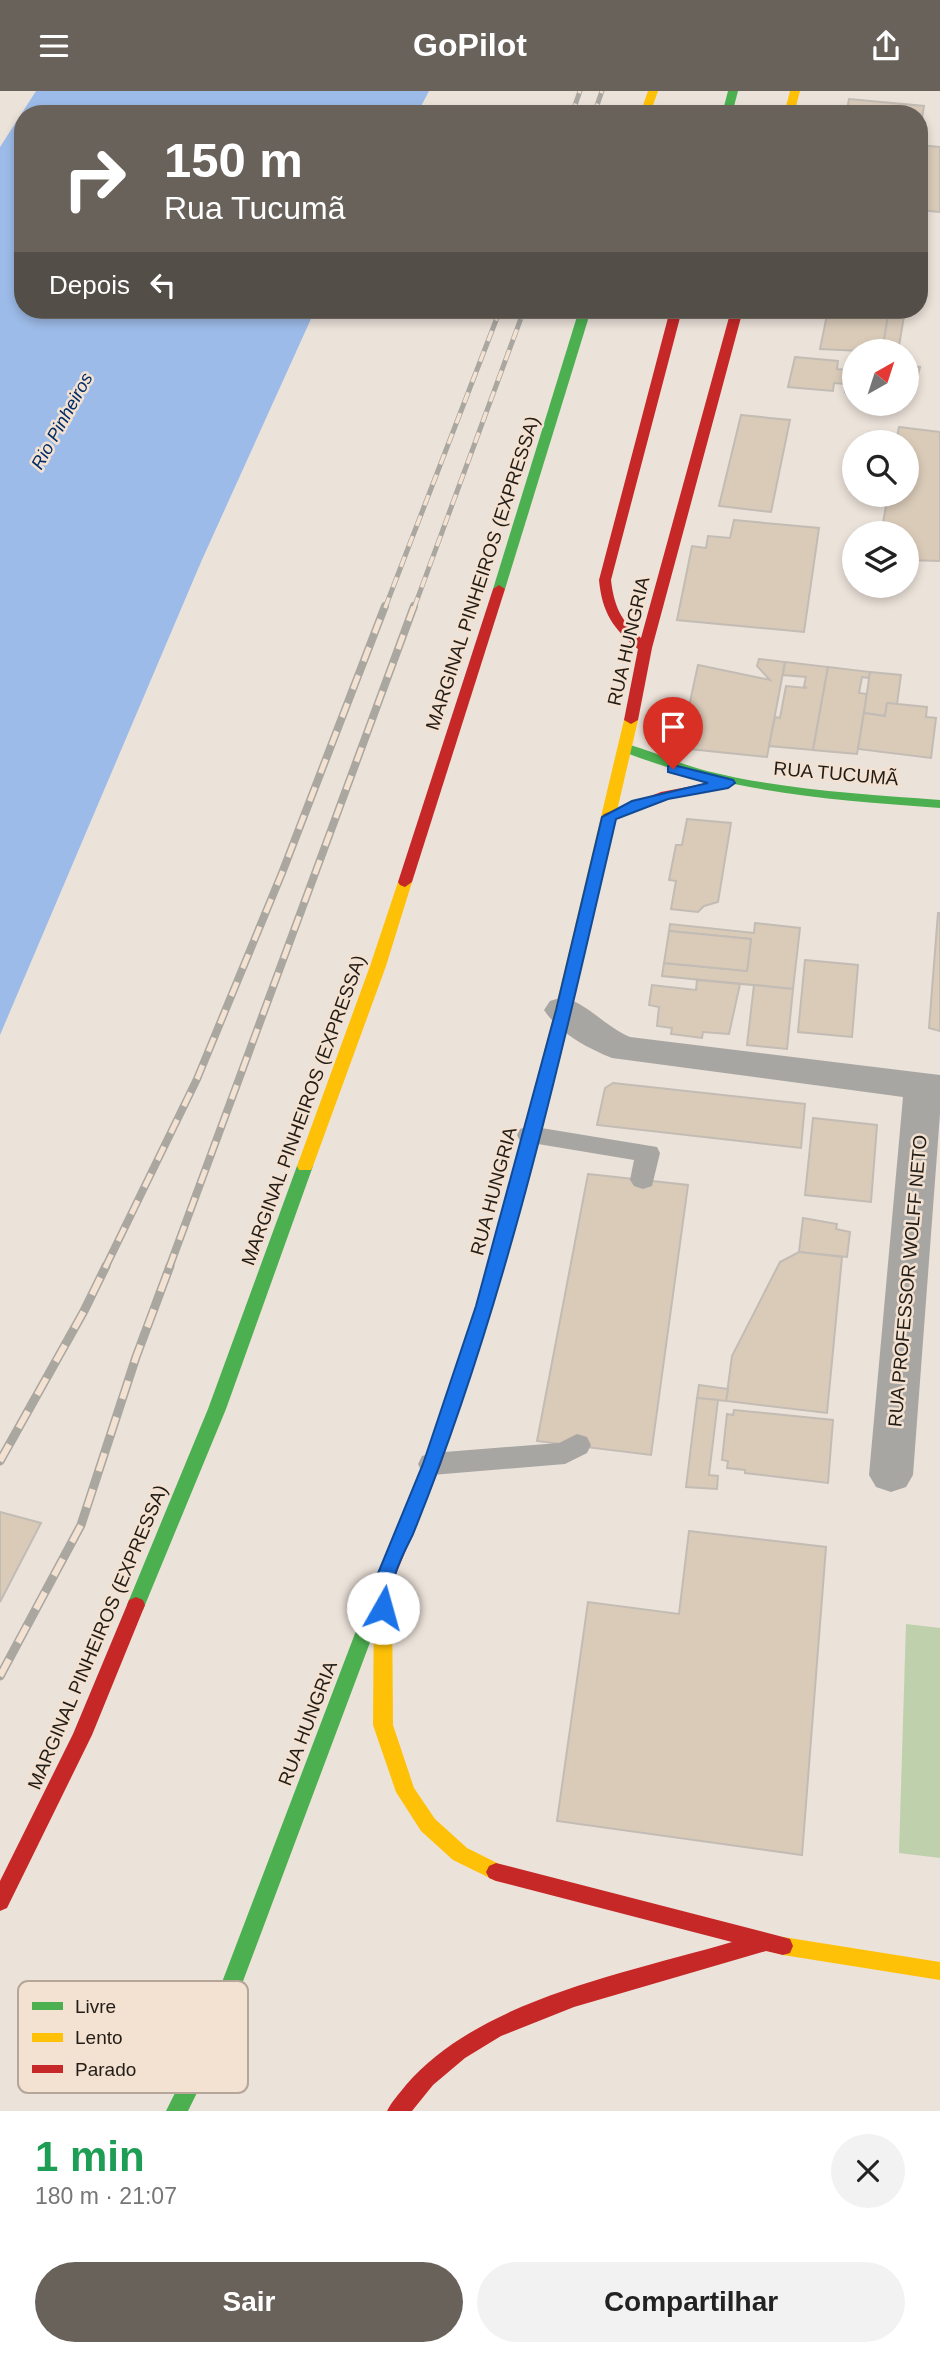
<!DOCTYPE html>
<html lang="pt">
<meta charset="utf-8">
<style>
:root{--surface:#fff;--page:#f2f2f2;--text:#222;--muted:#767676;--accent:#69625b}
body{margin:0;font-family:Helvetica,sans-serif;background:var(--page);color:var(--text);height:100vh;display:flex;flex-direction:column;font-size:26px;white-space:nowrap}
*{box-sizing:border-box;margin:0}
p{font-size:23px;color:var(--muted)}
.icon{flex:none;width:38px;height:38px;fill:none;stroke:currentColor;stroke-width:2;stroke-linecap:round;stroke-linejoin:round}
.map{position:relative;height:2020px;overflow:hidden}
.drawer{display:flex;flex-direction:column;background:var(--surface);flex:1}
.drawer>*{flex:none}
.hud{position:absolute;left:14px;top:14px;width:914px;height:214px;border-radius:28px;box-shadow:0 4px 10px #0003;background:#69625b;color:#fff;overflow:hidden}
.needle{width:46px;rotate:39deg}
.controls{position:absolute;left:842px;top:248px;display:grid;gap:14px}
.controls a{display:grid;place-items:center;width:77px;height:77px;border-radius:50%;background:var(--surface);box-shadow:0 4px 10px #0003;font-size:35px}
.pin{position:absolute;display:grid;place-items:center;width:60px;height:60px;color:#fff;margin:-72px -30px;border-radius:50% 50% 50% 0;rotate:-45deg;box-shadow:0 0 7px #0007}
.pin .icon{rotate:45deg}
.me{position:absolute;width:77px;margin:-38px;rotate:7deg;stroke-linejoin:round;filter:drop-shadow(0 0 5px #0008)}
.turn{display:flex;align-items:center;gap:24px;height:147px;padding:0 35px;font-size:32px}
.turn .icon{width:91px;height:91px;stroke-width:2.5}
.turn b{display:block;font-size:49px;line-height:60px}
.then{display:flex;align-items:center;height:66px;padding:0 35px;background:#0003;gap:14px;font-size:26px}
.round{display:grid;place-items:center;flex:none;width:74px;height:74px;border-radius:37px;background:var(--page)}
.headline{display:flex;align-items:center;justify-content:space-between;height:119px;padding:0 35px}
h1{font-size:42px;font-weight:700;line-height:52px;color:#1e9e55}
.action{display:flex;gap:14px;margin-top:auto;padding:14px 35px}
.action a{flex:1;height:80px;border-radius:42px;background:var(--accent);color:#fff;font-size:28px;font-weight:700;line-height:80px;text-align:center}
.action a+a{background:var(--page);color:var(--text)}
header{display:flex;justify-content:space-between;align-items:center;height:91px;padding:0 35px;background:var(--accent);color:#fff;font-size:32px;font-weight:700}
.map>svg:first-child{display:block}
</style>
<header><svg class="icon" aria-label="menu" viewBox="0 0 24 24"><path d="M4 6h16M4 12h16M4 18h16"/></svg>GoPilot<svg class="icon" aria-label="share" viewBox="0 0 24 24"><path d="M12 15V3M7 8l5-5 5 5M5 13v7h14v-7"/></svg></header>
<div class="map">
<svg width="940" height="2020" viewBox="0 0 940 2020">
<rect width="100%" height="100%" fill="#ebe2d9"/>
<polygon fill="#bed0ac" points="906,1533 940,1537 940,1767 899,1762"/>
<polygon fill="#9dbbe8" points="36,0 429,0 417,23 23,23 23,219 315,219 201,471 0,944 0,56"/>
<g fill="#dacbb9" stroke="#c2bcb5" stroke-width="2">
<polygon points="849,8 924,15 921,33 919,23 846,23"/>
<polygon points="919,54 940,56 940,121 919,119"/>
<polygon points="828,219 889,219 882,261 820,258"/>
<polygon points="889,219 905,219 898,261 882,261"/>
<polygon points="795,266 838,270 837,278 848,279 850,272 854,272 854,302 845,301 846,293 834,292 833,300 788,296"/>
<polygon points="906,275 920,276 912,307 906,307"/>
<polygon points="741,324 790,329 771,421 719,415"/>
<polygon points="899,336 940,341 940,470 906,469 906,443 881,443 888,404 906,404 906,352 896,352"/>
<polygon points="734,429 819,437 804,541 677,529 692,455 706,457 708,445 730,447"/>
<polygon points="759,568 785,571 767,666 680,657 698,574 770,589 757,575"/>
<polygon points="785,571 828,576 813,659 769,655 775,626 780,627 786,595 807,597 804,595 806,586 783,584"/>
<polygon points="828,576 870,581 869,587 862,586 859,602 867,603 857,663 813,659"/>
<polygon points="870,581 901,584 897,613 887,612 885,625 864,622"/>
<polygon points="887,612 927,616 926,626 936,627 931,667 858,658 864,622 885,625"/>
<polygon points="687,728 731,732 718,811 704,815 698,821 671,818 676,790 669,789 676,754 682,754"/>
<polygon points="938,822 940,822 940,940 929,937"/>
<polygon points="755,832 800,837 793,898 662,885 664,872 747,880 751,848 669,840 670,833 754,842"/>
<polygon points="669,840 751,848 747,880 664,872"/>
<polygon points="805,869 858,874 852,946 798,941"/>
<polygon points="697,889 740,893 729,943 703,941 702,947 671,943 672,937 657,935 659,916 649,914 652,894 696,899"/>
<polygon points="754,894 793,898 787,958 747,954"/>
<polygon points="613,992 805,1013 801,1057 597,1034 605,997"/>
<polygon points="813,1027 877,1034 871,1111 805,1104"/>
<polygon points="588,1083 688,1094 651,1364 537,1350"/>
<polygon points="803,1127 837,1133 836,1138 850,1141 847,1166 799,1161"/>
<polygon points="799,1161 842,1166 827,1322 726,1310 732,1265 780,1171"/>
<polygon points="699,1294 728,1298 726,1310 697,1307"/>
<polygon points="697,1307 718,1309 709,1384 718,1385 717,1398 686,1396"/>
<polygon points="734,1319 833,1329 828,1392 745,1382 745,1379 727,1377 728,1370 722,1369 723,1360 727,1323 733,1324"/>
<polygon points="0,1421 41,1432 0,1511"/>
<polygon points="689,1440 826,1456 802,1764 557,1730 588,1511 679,1523"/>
</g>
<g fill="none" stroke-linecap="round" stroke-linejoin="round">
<g fill="#a8a6a2" fill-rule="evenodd">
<polygon points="529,1035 657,1056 660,1062 652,1095 643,1098 634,1095 630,1089 634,1069 520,1050 517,1044 520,1038"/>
<polygon points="577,1343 587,1346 591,1354 587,1362 565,1373 432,1384 422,1381 418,1373 422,1365 432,1362 559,1352"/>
</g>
<path fill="#a8a6a2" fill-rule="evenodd" d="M 563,906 C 588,913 606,936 630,946 L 940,984 L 940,1023 L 913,1384 L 906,1396 L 891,1401 L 876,1396 L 869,1384 L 903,1006 L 612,967 C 587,957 559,942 544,919 L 550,910 Z"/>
<g fill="#4caf50" fill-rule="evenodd">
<polygon points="728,0 738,0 732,23 722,23"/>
<polygon points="579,219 591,219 505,498 499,502 494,501 493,498"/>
<path d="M 626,653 C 653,660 679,673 707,680 C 783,699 862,703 940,709 L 940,717 C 829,709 726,701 621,660 L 619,657 Z"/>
<polygon points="305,1069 313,1075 226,1318 145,1514 143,1519 136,1522 129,1519 127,1514 208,1318 297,1075"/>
<polygon points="381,1490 388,1493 390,1498 215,1965 188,2020 166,2020 195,1962 372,1498 374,1493"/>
</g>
<g fill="#ffc107" fill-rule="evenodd">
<polygon points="648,0 658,0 650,23 640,23"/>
<polygon points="790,0 800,0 794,23 784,23"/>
<polygon points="631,625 638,629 571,919 496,1203 494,1207 482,1207 480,1203 555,919 624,629"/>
<polygon points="405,786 412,791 386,875 313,1075 311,1079 299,1079 297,1075 370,875 398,791"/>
<polygon points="383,1493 390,1496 392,1501 393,1634 414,1697 435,1728 467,1757 503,1775 506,1781 503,1787 496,1790 453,1769 421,1740 396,1701 373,1634 374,1501 376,1496"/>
<polygon points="783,1846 940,1871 940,1889 783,1864 776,1862 773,1855 776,1848"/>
</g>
<g fill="#c62828" fill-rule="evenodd">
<path d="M 670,219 L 682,219 L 611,489 C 614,515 621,530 641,547 L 731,219 L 743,219 L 652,557 L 638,629 L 631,633 L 624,629 L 638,558 C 613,538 602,521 599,489 Z"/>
<polygon points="499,494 505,498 412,791 405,796 400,794 398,791 493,498"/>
<polygon points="718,690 725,694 723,697 669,708 609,731 602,726 604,723 661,701"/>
<polygon points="488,1197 494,1199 496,1203 441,1373 388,1503 381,1506 374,1503 372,1498 423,1373 480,1203 482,1199"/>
<polygon points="136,1506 143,1509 145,1514 92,1644 7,1817 0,1820 0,1790 73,1643 127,1514 129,1509"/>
<path d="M 496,1772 L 783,1846 L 790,1848 L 793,1855 L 790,1862 L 783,1864 L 766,1860 L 574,1916 L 501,1945 L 465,1967 L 433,1994 L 412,2020 L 387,2020 C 392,2010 399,2003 406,1994 C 480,1908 627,1882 732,1851 L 496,1790 L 489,1787 L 486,1781 L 489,1775 Z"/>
</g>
<g stroke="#aaa6a0" stroke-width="5">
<g id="rail-far2">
<polyline points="572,23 580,0"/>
<polyline points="594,23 602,0"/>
<polyline points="385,517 500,219"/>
<polyline points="414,517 524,219"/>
</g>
</g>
<g stroke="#aaa6a0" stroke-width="8">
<g id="rail-far1">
<polyline points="105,1177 197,988 282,782 385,515"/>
<polyline points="169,1177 414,515"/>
</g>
</g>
<g stroke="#aaa6a0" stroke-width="9">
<g id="rail">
<polyline points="0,1370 84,1220 106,1175"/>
<polyline points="0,1585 81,1434 136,1266 170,1175"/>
</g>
</g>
<use href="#rail-far2" stroke="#f3e1d1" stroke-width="3.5" stroke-dasharray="11" stroke-linecap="butt"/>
<use href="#rail-far1" stroke="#f3e1d1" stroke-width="5" stroke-dasharray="15" stroke-linecap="butt"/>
<use href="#rail" stroke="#f3e1d1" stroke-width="6" stroke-dasharray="19" stroke-linecap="butt"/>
</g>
<path fill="#1a73e8" stroke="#114b97" stroke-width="2" d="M 673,674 L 733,689 L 735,692 L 728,697 L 668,708 L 616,728 C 560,968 506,1214 413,1443 C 406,1458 396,1475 393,1492 C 390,1502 394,1513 389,1523 L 383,1525 L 376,1523 L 373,1517 L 374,1492 L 423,1373 L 476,1215 L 556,919 L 602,726 L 632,710 L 708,692 L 668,681 L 668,675 Z"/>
<g text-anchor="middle" stroke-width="5" stroke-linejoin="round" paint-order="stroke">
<g font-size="18" font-style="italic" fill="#012d69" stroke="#f3e1d1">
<text transform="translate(62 330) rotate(-61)" y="6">Rio Pinheiros</text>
</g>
<g font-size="19" fill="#231d17" stroke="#f3e1d1">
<text transform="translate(482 482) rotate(-72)" y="7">MARGINAL PINHEIROS (EXPRESSA)</text>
<text transform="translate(628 550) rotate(-77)" y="7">RUA HUNGRIA</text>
<text transform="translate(836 682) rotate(5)" y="7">RUA TUCUMÃ</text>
<text transform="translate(303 1019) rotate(-70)" y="7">MARGINAL PINHEIROS (EXPRESSA)</text>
<text transform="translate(493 1100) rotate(-75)" y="7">RUA HUNGRIA</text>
<text transform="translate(907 1190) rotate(-85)" y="7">RUA PROFESSOR WOLFF NETO</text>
<text transform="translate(97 1546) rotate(-67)" y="7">MARGINAL PINHEIROS (EXPRESSA)</text>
<text transform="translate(307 1632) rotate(-69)" y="7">RUA HUNGRIA</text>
</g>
</g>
<rect x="18" y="1890" width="230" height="112" rx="10" fill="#f3e1d1" stroke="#b5a699" stroke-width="2"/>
<rect x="32" y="1911" width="31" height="8" fill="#4caf50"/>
<rect x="32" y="1942" width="31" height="9" fill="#ffc107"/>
<rect x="32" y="1974" width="31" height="8" fill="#c62828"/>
<g font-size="19" fill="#231d17">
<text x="75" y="1922">Livre</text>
<text x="75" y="1953">Lento</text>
<text x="75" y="1985">Parado</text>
</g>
</svg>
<div class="controls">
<a><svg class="needle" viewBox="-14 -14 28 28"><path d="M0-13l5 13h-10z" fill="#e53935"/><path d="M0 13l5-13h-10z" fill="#767676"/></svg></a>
<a><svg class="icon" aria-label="search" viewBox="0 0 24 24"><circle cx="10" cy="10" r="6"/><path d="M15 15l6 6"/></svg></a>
<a><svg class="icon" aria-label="layers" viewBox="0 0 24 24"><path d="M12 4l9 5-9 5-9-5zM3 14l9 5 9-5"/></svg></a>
</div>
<div class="pin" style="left:673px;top:678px;background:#d93025"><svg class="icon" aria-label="arrive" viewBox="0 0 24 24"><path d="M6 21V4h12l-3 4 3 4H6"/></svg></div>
<svg class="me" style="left:383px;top:1517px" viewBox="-20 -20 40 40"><circle r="19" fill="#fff"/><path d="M0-13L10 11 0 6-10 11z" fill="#1a73e8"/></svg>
<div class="hud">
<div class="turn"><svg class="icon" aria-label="right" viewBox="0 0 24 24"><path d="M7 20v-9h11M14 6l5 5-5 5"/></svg><div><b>150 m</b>Rua Tucumã</div></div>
<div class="then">Depois<svg class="icon" aria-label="left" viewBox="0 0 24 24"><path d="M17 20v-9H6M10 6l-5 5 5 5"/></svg></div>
</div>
</div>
<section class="drawer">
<div class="headline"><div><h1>1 min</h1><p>180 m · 21:07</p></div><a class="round"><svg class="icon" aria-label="close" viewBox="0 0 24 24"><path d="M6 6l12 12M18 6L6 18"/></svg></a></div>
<div class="action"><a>Sair</a><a>Compartilhar</a></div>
</section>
